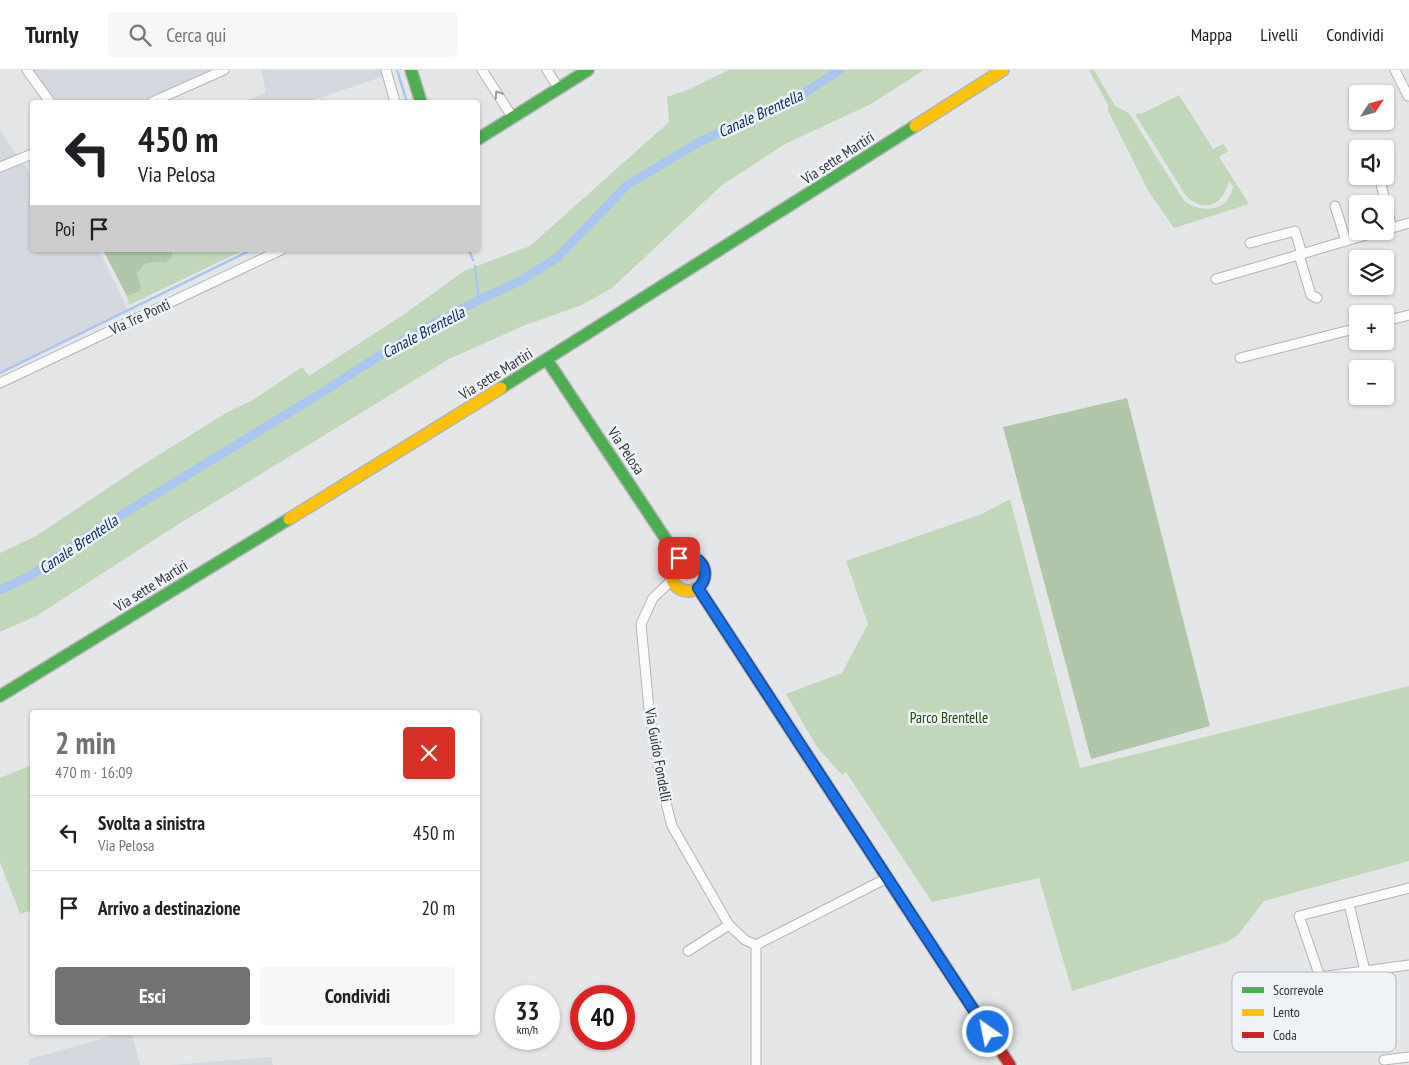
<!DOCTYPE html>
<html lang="it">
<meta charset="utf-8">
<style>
:root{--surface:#fff;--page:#f6f6f6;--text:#202124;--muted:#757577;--line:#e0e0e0;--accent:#707274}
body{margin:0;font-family:"PT Sans Narrow",sans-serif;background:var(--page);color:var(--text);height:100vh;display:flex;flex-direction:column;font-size:19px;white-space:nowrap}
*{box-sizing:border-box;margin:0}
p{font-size:16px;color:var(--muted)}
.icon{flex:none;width:28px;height:28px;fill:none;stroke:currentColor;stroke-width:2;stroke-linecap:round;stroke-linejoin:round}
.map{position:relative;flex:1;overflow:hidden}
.drawer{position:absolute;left:30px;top:640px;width:450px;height:325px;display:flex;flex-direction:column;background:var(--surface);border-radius:5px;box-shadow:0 1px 4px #0004}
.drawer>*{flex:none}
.banner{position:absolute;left:30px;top:30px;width:450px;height:152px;border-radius:5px;box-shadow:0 1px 4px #0004;background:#fff;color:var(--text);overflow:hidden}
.needle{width:32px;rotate:54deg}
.buttons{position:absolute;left:1349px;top:15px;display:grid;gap:10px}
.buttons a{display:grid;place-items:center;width:45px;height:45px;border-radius:5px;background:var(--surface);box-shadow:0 1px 4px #0004;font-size:25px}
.speed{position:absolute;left:495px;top:915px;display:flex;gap:10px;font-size:25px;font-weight:700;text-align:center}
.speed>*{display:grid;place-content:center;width:65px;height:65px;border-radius:50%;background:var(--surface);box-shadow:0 1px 4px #0004;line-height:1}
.speed small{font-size:12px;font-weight:400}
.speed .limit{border:8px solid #d22;background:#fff;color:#111}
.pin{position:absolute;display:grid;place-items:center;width:42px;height:42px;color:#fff;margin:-21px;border-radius:10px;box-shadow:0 2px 8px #0006}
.me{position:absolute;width:55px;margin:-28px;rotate:327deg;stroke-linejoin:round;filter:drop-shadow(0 0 4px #0008)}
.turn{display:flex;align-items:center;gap:18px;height:105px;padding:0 25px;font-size:22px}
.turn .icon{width:65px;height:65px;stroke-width:2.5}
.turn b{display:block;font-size:35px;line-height:42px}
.then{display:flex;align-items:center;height:48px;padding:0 25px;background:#0003;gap:10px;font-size:19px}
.round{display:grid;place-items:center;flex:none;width:52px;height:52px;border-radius:5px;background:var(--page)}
.head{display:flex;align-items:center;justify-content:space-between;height:85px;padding:0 25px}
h1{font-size:30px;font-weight:700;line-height:38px;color:var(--accent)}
.action{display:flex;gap:10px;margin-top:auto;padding:10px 25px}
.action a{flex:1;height:58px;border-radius:5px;background:var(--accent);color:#fff;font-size:20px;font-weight:700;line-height:58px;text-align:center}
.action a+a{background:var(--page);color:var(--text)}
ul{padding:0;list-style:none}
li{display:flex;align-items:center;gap:15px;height:75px;padding:0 25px;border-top:1px solid var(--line)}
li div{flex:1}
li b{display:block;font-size:19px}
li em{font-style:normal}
header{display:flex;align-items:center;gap:30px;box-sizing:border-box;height:70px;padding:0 25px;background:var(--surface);border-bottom:1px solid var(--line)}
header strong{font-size:24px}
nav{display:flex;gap:28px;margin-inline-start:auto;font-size:18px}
.search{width:350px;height:45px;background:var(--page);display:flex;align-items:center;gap:12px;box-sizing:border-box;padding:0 18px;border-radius:5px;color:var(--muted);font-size:19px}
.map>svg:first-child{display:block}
</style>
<header>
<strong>Turnly</strong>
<div class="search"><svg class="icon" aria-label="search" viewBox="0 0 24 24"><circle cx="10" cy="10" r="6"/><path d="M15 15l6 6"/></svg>Cerca qui</div>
<nav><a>Mappa</a><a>Livelli</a><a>Condividi</a></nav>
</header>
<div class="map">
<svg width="1409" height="995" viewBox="0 0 1409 995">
<rect width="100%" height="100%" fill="#e4e6e8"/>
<g fill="#d3d9df">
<polygon points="24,0 223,0 150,32 47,32"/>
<polygon points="261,0 392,0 393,3 307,32 245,32 266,22"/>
<polygon points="0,60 19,89 32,104 32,180 99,180 128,240 0,303"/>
<polygon points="131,962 140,995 29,995 28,990 33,988 123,963"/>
<polygon points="271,987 273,995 171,995"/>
</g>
<g fill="#c0d7b9">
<polygon points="729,0 924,0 871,34 785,74 722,115 612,218 582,235 525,255 449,289 174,457 38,545 0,562 0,483 36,466 141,396 226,343 253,330 302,297 309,306 406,243 464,201 530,176 669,52 667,27 690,19"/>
<path d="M 1089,0 L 1094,0 L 1115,36 L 1129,43 L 1184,131 C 1202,144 1229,142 1233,116 L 1229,111 C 1223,135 1205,144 1186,126 L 1135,44 L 1143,43 L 1179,25 L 1213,79 L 1223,74 L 1228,81 L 1219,87 L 1249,134 L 1174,158 L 1149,122 L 1108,41 L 1108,35 Z"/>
<polygon points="177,180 244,180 129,235 127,226 140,221 141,217 137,204 144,194 157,192 165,193 173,181"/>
<polygon points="1010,429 1080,698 1409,616 1409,791 1264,831 1238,865 1227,872 1072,921 1039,808 932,832 846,702 842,705 817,677 786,624 842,603 868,554 846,491 982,444"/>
<polygon points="32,695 32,840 20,844 0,792 0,708"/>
</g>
<g fill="#afc7a8">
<polygon points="103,180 177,180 173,181 171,188 165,193 157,192 144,194 137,204 141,217 140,221 127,226"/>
<polygon points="1127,328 1210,656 1091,689 1003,357"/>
</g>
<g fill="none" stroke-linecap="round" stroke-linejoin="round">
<g stroke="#a8c6ef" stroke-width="2.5">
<polyline points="397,0 407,32"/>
<polyline points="469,180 473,190"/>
<polyline points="475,196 479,230"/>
<polyline points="0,303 251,180"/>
</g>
<polyline stroke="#a8c6ef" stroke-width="9" points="0,520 30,506 92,463 318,325 412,265 479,230 520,211 557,188 627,115 701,71 798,27 840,0"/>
<g stroke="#b3b4b6" stroke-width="11">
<g id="street">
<polyline points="27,0 50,32"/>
<polyline points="386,0 395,32"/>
<polyline points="482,0 513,48"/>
<polyline points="547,0 559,19"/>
<polyline points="1395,0 1408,26"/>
<polyline points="152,32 224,0"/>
<polyline points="0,97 32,84"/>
<polyline points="1379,106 1392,158"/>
<polyline points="1335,136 1346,171"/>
<polyline points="1388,159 1409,153"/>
<polyline points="1250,173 1295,161 1302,184"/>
<polyline points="1299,185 1311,225 1317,228"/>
<polyline points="1216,209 1380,161"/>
<polyline points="1385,251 1409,245"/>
<polyline points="1240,288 1358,258"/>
<polyline points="0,313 281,180"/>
<polyline points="672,510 653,528 641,554 649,639 661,714 672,756 729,855 745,870 756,875 887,808"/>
<polyline points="1409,818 1299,846 1320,907 1409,895"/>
<polyline points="1349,834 1365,901"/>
<polyline points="688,881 729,855"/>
<polyline points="1384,990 1409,987"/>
<polyline points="756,995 756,875"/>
</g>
</g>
<g stroke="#b3b4b6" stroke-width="14">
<g id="fast">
<polyline points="411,0 421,32"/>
<polyline points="478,69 588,0"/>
<polyline points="547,290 679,489"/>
<polyline points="501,318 915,56"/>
<polyline points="698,518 903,832"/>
<polyline points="0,626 289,449"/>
</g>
</g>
<g stroke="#b3b4b6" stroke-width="14">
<g id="slow">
<polyline points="915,56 1003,0"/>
<polyline points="289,449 501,318"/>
<circle cx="688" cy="504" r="17"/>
</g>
</g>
<g stroke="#b3b4b6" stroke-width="14">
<polyline id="jam" points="903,832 1010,995"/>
</g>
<use href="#street" stroke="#fbfbfc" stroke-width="9"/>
<use href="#fast" stroke="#4caf50" stroke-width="11"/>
<use href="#slow" stroke="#ffc107" stroke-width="11"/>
<use href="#jam" stroke="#c62828" stroke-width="11"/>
</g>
<defs><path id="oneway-chevron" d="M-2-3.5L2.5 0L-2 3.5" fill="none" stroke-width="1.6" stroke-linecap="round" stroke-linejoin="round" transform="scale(1.25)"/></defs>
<use stroke="#969899" href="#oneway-chevron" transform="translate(498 24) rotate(-123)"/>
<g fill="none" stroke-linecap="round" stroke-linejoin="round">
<g stroke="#114b97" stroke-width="12">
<path id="route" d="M 679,488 C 700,480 714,504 698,518 L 988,962"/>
</g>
<use href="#route" stroke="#1a73e8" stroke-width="9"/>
</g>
<g text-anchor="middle" stroke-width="5" stroke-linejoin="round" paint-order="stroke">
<g font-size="15" fill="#323436" stroke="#eff3f7">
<text transform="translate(838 88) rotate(-33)" y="5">Via sette Martiri</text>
<text transform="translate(140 247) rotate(-25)" y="5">Via Tre Ponti</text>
<text transform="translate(496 304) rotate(-32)" y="5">Via sette Martiri</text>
<text transform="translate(626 381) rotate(56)" y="5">Via Pelosa</text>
<text transform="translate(151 516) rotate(-32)" y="5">Via sette Martiri</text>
<text transform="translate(658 685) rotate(80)" y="5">Via Guido Fondelli</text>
</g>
<g font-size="15" fill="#21480a" stroke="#eff3f7">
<text x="949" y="653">Parco Brentelle</text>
</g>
<g font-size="16" font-style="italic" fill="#012b5c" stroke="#eff3f7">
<text transform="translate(760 43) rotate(-25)" y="6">Canale Brentella</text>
<text transform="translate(423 262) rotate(-28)" y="6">Canale Brentella</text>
<text transform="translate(78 474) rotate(-34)" y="6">Canale Brentella</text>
</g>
</g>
<rect x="1232" y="902" width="164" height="80" rx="8" fill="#eff3f7" stroke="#b6babd" stroke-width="1"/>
<rect x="1242" y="917" width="22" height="6" fill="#4caf50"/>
<rect x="1242" y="939" width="22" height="7" fill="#ffc107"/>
<rect x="1242" y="962" width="22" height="6" fill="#c62828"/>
<g font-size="14" fill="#323436">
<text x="1273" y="925">Scorrevole</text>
<text x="1273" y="947">Lento</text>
<text x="1273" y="970">Coda</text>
</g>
</svg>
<div class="buttons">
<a><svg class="needle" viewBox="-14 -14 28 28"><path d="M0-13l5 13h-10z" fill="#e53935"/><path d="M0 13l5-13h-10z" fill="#757577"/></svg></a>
<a><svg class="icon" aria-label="sound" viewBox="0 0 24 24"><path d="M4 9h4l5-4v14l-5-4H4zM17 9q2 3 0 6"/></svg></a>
<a><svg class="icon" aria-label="search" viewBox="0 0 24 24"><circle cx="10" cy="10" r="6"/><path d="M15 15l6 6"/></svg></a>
<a><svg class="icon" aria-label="layers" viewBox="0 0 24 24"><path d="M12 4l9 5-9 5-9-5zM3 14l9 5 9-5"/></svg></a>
<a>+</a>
<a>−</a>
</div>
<div class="speed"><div>33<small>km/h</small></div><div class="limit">40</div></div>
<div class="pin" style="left:679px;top:488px;background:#d93025"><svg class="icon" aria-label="arrive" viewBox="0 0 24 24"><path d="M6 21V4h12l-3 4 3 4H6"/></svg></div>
<svg class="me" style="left:988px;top:962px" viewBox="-20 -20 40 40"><circle r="17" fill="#1a73e8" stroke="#fff" stroke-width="3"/><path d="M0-11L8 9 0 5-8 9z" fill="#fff"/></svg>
<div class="banner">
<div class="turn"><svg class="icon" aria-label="left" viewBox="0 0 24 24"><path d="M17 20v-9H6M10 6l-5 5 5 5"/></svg><div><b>450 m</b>Via Pelosa</div></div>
<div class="then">Poi<svg class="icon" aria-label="arrive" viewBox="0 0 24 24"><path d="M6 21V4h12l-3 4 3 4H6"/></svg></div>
</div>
<section class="drawer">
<div class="head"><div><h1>2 min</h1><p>470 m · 16:09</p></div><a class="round" style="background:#d93025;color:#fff"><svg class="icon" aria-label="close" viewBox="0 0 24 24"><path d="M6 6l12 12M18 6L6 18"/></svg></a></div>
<ul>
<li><svg class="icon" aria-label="left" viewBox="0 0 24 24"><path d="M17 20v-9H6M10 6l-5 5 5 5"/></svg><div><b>Svolta a sinistra</b><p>Via Pelosa</p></div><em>450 m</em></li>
<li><svg class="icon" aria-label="arrive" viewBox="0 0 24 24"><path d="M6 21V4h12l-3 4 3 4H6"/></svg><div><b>Arrivo a destinazione</b></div><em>20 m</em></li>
</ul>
<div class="action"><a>Esci</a><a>Condividi</a></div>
</section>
</div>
